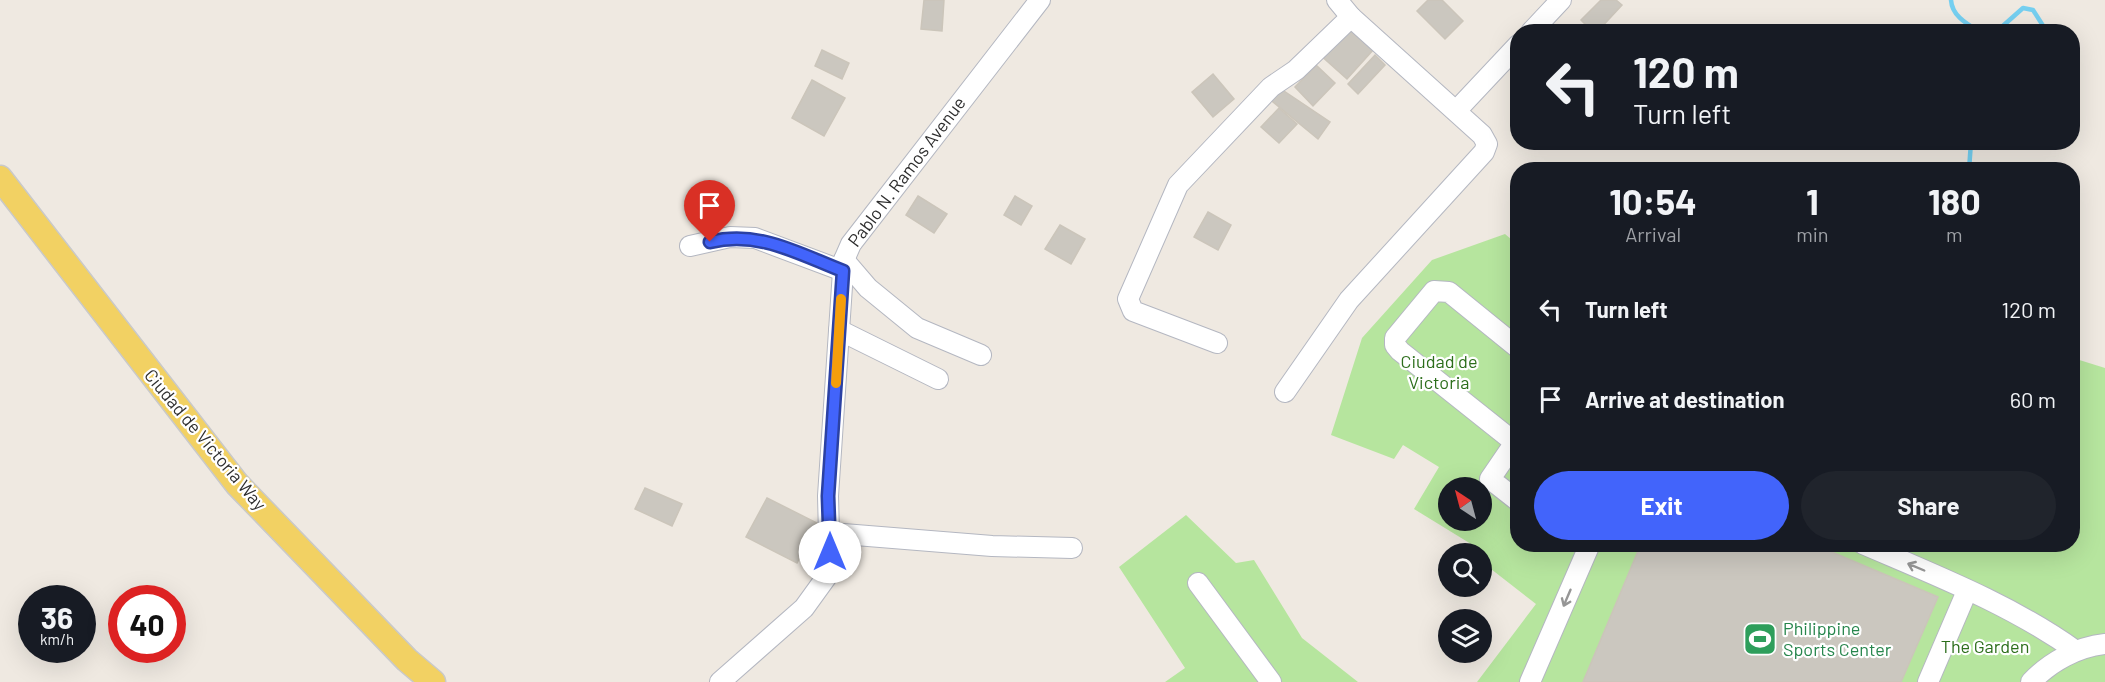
<!DOCTYPE html>
<style>
:root{--surface:#171b24;--page:#20242c;--text:#f1f3f6;--muted:#9ea1a6;--accent:#4264fb}
body{margin:0;font-family:Barlow,sans-serif;background:var(--page);color:var(--text);height:100vh;display:flex;flex-direction:column;font-size:22px;white-space:nowrap}
*{box-sizing:border-box;margin:0}
p{font-size:20px;color:var(--muted)}
.icon{flex:none;width:33px;height:33px;fill:none;stroke:currentColor;stroke-width:2;stroke-linecap:round;stroke-linejoin:round}
.map{position:relative;flex:1;overflow:hidden}
.panel{position:absolute;left:1510px;top:162px;width:570px;height:390px;display:flex;flex-direction:column;background:var(--surface);border-radius:24px;box-shadow:0 6px 24px #0002}
.panel>*{flex:none}
.top-card{position:absolute;left:1510px;top:24px;width:570px;height:126px;border-radius:24px;box-shadow:0 6px 24px #0002;background:#171b24;color:var(--text);overflow:hidden}
.needle{width:39px;rotate:324deg}
.fabs{position:absolute;left:1438px;top:477px;display:grid;gap:12px}
.fabs a{display:grid;place-items:center;width:54px;height:54px;border-radius:50%;background:var(--surface);box-shadow:0 6px 24px #0002;font-size:30px}
.speed{position:absolute;left:18px;top:585px;display:flex;gap:12px;font-size:30px;font-weight:700;text-align:center}
.speed>*{display:grid;place-content:center;width:78px;height:78px;border-radius:50%;background:var(--surface);box-shadow:0 6px 24px #0002;line-height:1}
.speed small{font-size:15px;font-weight:400}
.speed .limit{border:9px solid #d22;background:#fff;color:#111}
.pin{position:absolute;display:grid;place-items:center;width:51px;height:51px;color:#fff;margin:-62px -26px;border-radius:50% 50% 50% 0;rotate:-45deg;box-shadow:0 0 6px #0007}
.pin .icon{rotate:45deg}
.me{position:absolute;width:66px;margin:-33px;rotate:0deg;stroke-linejoin:round;filter:drop-shadow(0 0 4px #0008)}
.turn{display:flex;align-items:center;gap:21px;height:126px;padding:0 24px;font-size:27px}
.turn .icon{width:78px;height:78px;stroke-width:2.5}
.turn b{display:block;font-size:42px;line-height:51px}
.eta{display:flex;justify-content:space-evenly;align-items:center;height:102px;text-align:center}
.eta b{font-size:36px;font-weight:700;line-height:42px}
.button{display:flex;gap:12px;margin-top:auto;padding:12px 24px}
.button a{flex:1;height:69px;border-radius:36px;background:var(--accent);color:#fff;font-size:24px;font-weight:700;line-height:69px;text-align:center}
.button a+a{background:var(--page);color:var(--text)}
ul{padding:0;list-style:none}
li{display:flex;align-items:center;gap:18px;height:90px;padding:0 24px}
li div{flex:1}
li b{display:block;font-size:22px}
li em{font-style:normal}
.map>svg:first-child{display:block}
</style>
<div class="map">
<svg width="2105" height="682" viewBox="0 0 2105 682">
<rect width="100%" height="100%" fill="#efe9e1"/>
<g fill="#b6e59e" fill-rule="evenodd">
<path d="M 1505,234 L 1518,245 L 1518,544 L 2073,544 L 2073,358 L 2105,368 L 2105,682 L 1477,682 L 1536,604 L 1482,562 L 1482,554 L 1471,553 L 1466,550 L 1471,544 L 1414,509 L 1439,467 L 1403,445 L 1394,459 L 1331,435 L 1362,338 L 1432,260 ZM 1449,488 L 1482,488 L 1482,520 L 1449,520 Z"/>
<polygon points="1186,515 1236,563 1254,560 1302,638 1358,682 1165,682 1185,668 1119,567"/>
</g>
<g fill="none" stroke-linecap="round" stroke-linejoin="round">
<g stroke="#75cff0" stroke-width="4.5">
<path d="M 1951,0 C 1952,16 1967,24 1980,32"/>
<polyline points="1996,32 2023,8 2033,10 2047,32"/>
<polyline points="1969,170 1971,142"/>
</g>
</g>
<g fill="#cbc7bf" stroke="#cbc5ba" stroke-width="1.5">
<polygon points="924,0 944,0 942,31 921,29"/>
<polygon points="1428,0 1442,0 1463,21 1445,39 1417,11"/>
<polygon points="1601,0 1616,0 1622,5 1597,32 1593,32 1581,20"/>
<polygon points="1344,25 1373,50 1347,79 1319,54"/>
<polygon points="822,50 849,63 842,79 815,66"/>
<polygon points="1375,55 1385,65 1358,94 1348,84"/>
<polygon points="1316,65 1335,83 1313,106 1295,87"/>
<polygon points="1213,74 1234,99 1213,117 1192,92"/>
<polygon points="812,80 845,98 824,136 792,118"/>
<polygon points="1278,87 1330,122 1318,139 1267,97"/>
<polygon points="1279,108 1297,124 1279,143 1261,127"/>
<polygon points="918,196 947,214 934,233 906,215"/>
<polygon points="1015,196 1032,206 1021,225 1004,215"/>
<polygon points="1208,212 1231,225 1218,250 1194,237"/>
<polygon points="1060,225 1085,239 1071,264 1045,249"/>
<polygon points="645,488 682,504 672,526 635,509"/>
<polygon points="767,498 817,523 797,563 746,537"/>
<polygon points="1641,544 1813,544 1938,597 1901,682 1583,682"/>
</g>
<g fill="none" stroke-linecap="round" stroke-linejoin="round">
<g stroke="#b4b7c1" stroke-width="22">
<g id="minor">
<polyline points="1531,32 1561,0"/>
<polyline points="1456,111 1518,45"/>
<polyline points="690,246 730,237 755,238 843,271"/>
<polyline points="844,260 868,288 917,328 981,355"/>
<polyline points="839,330 938,379"/>
<polyline points="1217,343 1133,311 1128,299 1178,185 1271,87 1296,70 1351,17"/>
<polyline points="1518,348 1449,292 1434,291 1395,338 1395,345 1400,351 1518,445"/>
<polyline points="1285,392 1349,300 1484,152 1487,144 1482,135 1351,17 1337,0"/>
<polyline points="1518,438 1490,479 1518,501"/>
<polyline points="831,533 992,546 1072,548"/>
<path d="M 1863,544 C 1935,575 2012,605 2076,651"/>
<polyline points="1198,583 1271,682"/>
<polyline points="720,682 804,608 830,572 828,496 843,271 844,260 851,244 1040,0"/>
<polyline points="1530,682 1590,544"/>
<polyline points="1928,682 1967,591"/>
<path d="M 2031,682 C 2050,662 2077,647 2105,644"/>
</g>
</g>
<g stroke="#c9c9c9" stroke-width="27">
<polyline id="major" points="0,178 237,484 407,660 433,682"/>
</g>
<use href="#minor" stroke="#fff" stroke-width="20"/>
<use href="#major" stroke="#f2d163" stroke-width="24"/>
</g>
<defs><path id="oneway-shaft" d="M-6 0H5M1.5-3L5.5 0L1.5 3" fill="none" stroke-width="1.6" stroke-linecap="round" stroke-linejoin="round" transform="scale(1.5)"/></defs>
<g stroke="#969696">
<use href="#oneway-shaft" transform="translate(1916 567) rotate(-157)"/>
<use href="#oneway-shaft" transform="translate(1567 598) rotate(113)"/>
</g>
<g fill="none" stroke-linecap="round" stroke-linejoin="round">
<g stroke="#2b41a3" stroke-width="15">
<path id="route" d="M 710,242 C 759,230 799,254 843,271 L 828,496 L 830,552"/>
</g>
<use href="#route" stroke="#4264fb" stroke-width="10"/>
<polyline stroke="#f59e0b" stroke-width="10" points="836,383 841,299"/>
</g>
<defs>
<g id="stadium-square" transform="scale(1.725)"><rect x="-9" y="-9" width="18" height="18" rx="4" fill="#2e9e5b" stroke="#fff"/><path d="M0-5a6.5 5 0 1 0 0 10a6.5 5 0 1 0 0-10ZM-3.5-1.8h7v3.6h-7Z" fill="#fff"/></g>
</defs>
<g fill-rule="evenodd">
<use href="#stadium-square" x="1760" y="639"/>
</g>
<g text-anchor="middle" stroke-width="4.5" stroke-linejoin="round" paint-order="stroke">
<g font-size="18" fill="#2e2e2e" stroke="#fff">
<text transform="translate(907 172) rotate(-53)" y="6">Pablo N. Ramos Avenue</text>
<text transform="translate(205 440) rotate(50)" y="6">Ciudad de Victoria Way</text>
</g>
<g font-size="18" fill="#2c6e1b" stroke="#fff">
<text x="1439" y="368">Ciudad de<tspan x="1439" dy="21">Victoria</tspan></text>
<text x="1985" y="653">The Garden</text>
</g>
<g font-size="18" fill="#27864d" stroke="#fff" text-anchor="start">
<text x="1783" y="635">Philippine<tspan x="1783" dy="21">Sports Center</tspan></text>
</g>
</g>
</svg>
<div class="fabs">
<a><svg class="needle" viewBox="-14 -14 28 28"><path d="M0-13l5 13h-10z" fill="#e53935"/><path d="M0 13l5-13h-10z" fill="#9ea1a6"/></svg></a>
<a><svg class="icon" aria-label="search" viewBox="0 0 24 24"><circle cx="10" cy="10" r="6"/><path d="M15 15l6 6"/></svg></a>
<a><svg class="icon" aria-label="layers" viewBox="0 0 24 24"><path d="M12 4l9 5-9 5-9-5zM3 14l9 5 9-5"/></svg></a>
</div>
<div class="speed"><div>36<small>km/h</small></div><div class="limit">40</div></div>
<div class="pin" style="left:710px;top:242px;background:#d93025"><svg class="icon" aria-label="arrive" viewBox="0 0 24 24"><path d="M6 21V4h12l-3 4 3 4H6"/></svg></div>
<svg class="me" style="left:830px;top:552px" viewBox="-20 -20 40 40"><circle r="19" fill="#fff"/><path d="M0-13L10 11 0 6-10 11z" fill="#4264fb"/></svg>
<div class="top-card">
<div class="turn"><svg class="icon" aria-label="left" viewBox="0 0 24 24"><path d="M17 20v-9H6M10 6l-5 5 5 5"/></svg><div><b>120 m</b>Turn left</div></div>
</div>
<section class="panel">
<div class="eta">
<div><b>10:54</b><p>Arrival</p></div>
<div><b>1</b><p>min</p></div>
<div><b>180</b><p>m</p></div>
</div>
<ul>
<li><svg class="icon" aria-label="left" viewBox="0 0 24 24"><path d="M17 20v-9H6M10 6l-5 5 5 5"/></svg><div><b>Turn left</b></div><em>120 m</em></li>
<li><svg class="icon" aria-label="arrive" viewBox="0 0 24 24"><path d="M6 21V4h12l-3 4 3 4H6"/></svg><div><b>Arrive at destination</b></div><em>60 m</em></li>
</ul>
<div class="button"><a>Exit</a><a>Share</a></div>
</section>
</div>
